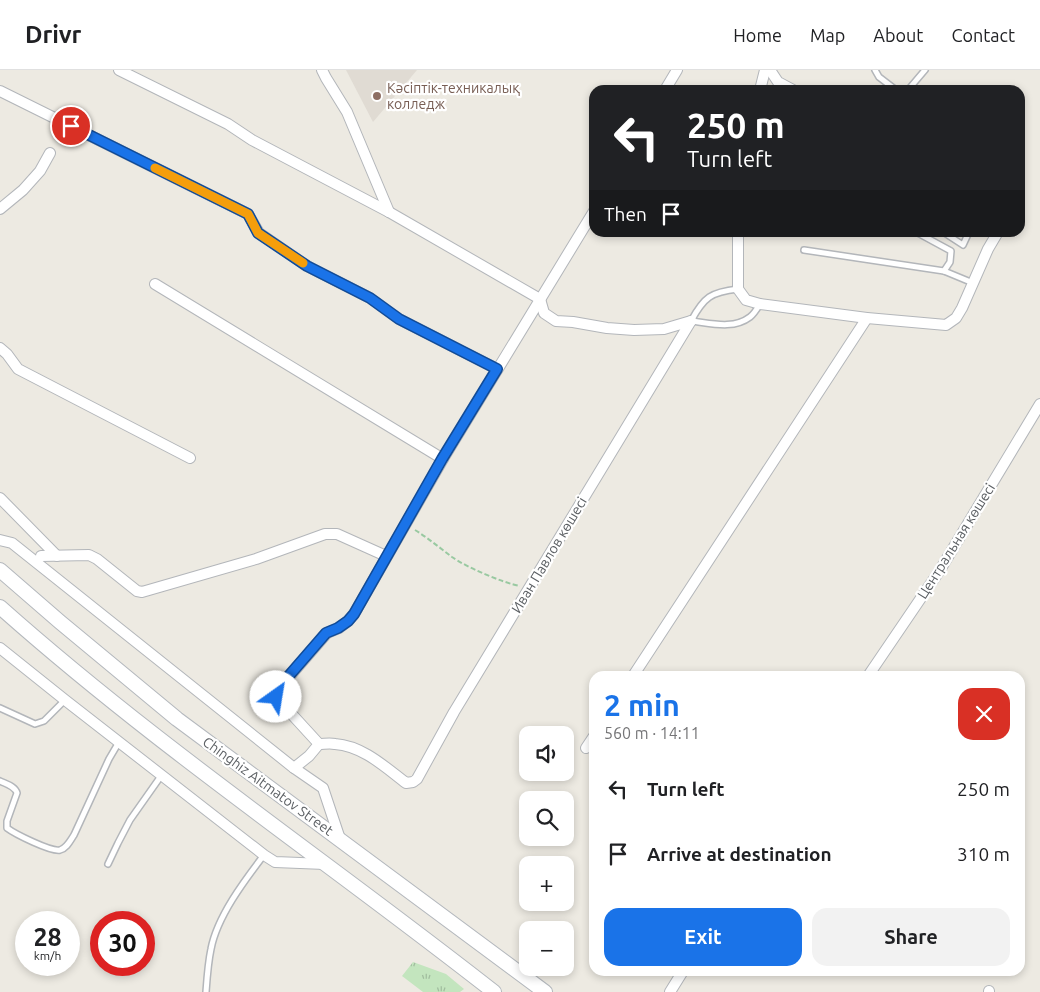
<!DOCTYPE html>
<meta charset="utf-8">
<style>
:root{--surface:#fff;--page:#f2f2f2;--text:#202124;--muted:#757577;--line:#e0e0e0;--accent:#1a73e8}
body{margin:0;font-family:Ubuntu,sans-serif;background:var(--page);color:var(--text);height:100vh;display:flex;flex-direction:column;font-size:19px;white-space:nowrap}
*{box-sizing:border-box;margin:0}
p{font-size:16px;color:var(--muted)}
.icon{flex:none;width:28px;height:28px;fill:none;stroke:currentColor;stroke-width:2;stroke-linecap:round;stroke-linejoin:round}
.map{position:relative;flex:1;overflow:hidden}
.panel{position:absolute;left:589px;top:601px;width:436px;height:305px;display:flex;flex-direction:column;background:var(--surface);border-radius:15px;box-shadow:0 2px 8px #0003}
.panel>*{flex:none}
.top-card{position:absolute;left:589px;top:15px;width:436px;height:152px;border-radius:15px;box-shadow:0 2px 8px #0003;background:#202124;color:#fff;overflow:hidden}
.tools{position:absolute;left:519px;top:656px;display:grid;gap:10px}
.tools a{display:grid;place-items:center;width:55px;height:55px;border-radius:10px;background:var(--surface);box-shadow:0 2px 8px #0003;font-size:25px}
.speed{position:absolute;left:15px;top:841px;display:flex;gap:10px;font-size:25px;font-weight:700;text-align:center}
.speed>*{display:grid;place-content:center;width:65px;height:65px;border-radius:50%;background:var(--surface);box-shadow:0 2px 8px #0003;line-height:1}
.speed small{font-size:12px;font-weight:400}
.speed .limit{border:8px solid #d22;background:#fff;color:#111}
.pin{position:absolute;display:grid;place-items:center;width:42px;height:42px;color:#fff;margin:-21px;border:2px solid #fff;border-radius:50%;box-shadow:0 1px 5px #0007}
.me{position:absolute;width:55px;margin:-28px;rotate:32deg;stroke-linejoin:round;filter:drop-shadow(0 0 4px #0008)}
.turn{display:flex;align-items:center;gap:18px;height:105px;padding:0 15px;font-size:22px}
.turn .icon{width:65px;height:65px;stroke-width:2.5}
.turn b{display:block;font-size:35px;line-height:42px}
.then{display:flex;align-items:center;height:48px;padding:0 15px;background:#0003;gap:10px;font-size:19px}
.round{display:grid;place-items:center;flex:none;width:52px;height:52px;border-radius:15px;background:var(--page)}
.headline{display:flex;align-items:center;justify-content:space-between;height:85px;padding:0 15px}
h1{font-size:30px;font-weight:600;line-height:38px;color:var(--accent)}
.button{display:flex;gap:10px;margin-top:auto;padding:10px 15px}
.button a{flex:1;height:58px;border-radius:15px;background:var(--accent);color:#fff;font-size:20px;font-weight:600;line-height:58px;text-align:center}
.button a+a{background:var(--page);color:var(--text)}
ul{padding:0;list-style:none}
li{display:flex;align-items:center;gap:15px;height:65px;padding:0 15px}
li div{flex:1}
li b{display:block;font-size:19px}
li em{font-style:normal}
header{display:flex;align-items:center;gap:30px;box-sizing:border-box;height:70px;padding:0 25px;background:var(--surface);border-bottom:1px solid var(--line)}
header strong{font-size:24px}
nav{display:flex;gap:28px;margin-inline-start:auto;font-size:18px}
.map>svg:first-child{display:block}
</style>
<header>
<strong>Drivr</strong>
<nav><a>Home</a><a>Map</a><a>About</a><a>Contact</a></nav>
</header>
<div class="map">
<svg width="1040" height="922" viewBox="0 0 1040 922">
<defs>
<pattern id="grass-tufts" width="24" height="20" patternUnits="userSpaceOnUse" patternTransform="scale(1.25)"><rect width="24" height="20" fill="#c3e5be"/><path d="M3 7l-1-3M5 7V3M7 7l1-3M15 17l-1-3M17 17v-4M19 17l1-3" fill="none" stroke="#a1bd9e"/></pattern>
</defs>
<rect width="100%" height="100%" fill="#edeae2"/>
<polygon fill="#e0dbd3" points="346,0 417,0 373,52"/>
<polygon fill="url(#grass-tufts)" points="413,892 446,904 464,919 460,922 423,922 402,906"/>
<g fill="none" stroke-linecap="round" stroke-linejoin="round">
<g stroke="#b3b6ba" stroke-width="8">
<g id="service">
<polyline points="875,0 879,7 896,20"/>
<polyline points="908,20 925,0"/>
<polyline points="916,162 951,181 950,192 944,201"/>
<polyline points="943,162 963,175 969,162"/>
<polyline points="804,180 944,201 973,213"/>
<path d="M 738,219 C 711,222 704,227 691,251 C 710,253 733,260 750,247 C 754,244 757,239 760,234"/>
<polyline points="0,638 35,654 44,651 65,630"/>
<path d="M 0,711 C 6,714 15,716 17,723 L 7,751 L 7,758 C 15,764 51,782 60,780 C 67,778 70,771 74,765 L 109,689 L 119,672"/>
<polyline points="108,794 118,773 130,750 161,706"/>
<path d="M 206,922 C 207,908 208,893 211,879 C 217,847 244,811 264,785"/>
</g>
</g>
<g stroke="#b3b6ba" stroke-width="12">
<g id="minor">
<polyline points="119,0 228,54 252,70 389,142 540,229 544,243 556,251 573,252 607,258 634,260 664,259 691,251"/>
<polyline points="322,0 326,8 347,42 389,142"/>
<polyline points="770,0 778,12 793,20"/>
<polyline points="665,20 677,0"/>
<polyline points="760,20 765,0"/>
<polyline points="0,21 248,144 259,163 307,196 370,228 399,249 497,299"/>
<polyline points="0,139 23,120 40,101 50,83"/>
<polyline points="738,162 738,219 746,230 760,234 867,248 946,255 956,248 962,238 988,179 998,162"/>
<polyline points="155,214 443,389"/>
<polyline points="0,278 7,284 18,299 190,388"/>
<polyline points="0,428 57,486"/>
<polyline points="0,470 12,473 294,698 323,718 340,769"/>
<polyline points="41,486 89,485 97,489 137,521 142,522 256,489 325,464 337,464 386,486"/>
<polyline points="0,578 65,630 264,785 275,792 325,794"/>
<polyline points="633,606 867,248"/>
<polyline points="868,606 940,500 1040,334"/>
<path d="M 319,674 C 324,674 330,673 335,674 C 363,676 385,697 406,713 L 413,712 L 417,709 L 454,642 L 691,251"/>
<polyline points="586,678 594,666"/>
<polyline points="294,698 309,686 319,674 276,627 276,622 327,563 339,558 348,551 354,544 443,389 594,141"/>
<polyline points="670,922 683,901"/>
<polyline points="989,922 989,921"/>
</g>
</g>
<g stroke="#b4b8bd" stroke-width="16">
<g id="secondary">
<polyline points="0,500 60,552 177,649 545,922"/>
<path d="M 0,537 C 156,676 330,793 494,922"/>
</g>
</g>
<path stroke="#99c9a1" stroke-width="2" stroke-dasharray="5 2.5" stroke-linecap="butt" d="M 415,460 C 428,468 440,478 452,487 C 466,497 503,513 520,516"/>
<use href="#service" stroke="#fff" stroke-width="5"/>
<use href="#minor" stroke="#fff" stroke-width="10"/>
<use href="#secondary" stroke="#fff" stroke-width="14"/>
</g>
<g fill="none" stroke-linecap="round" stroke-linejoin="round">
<g stroke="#114b97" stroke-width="12">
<polyline id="route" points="71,56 248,144 258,163 307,196 370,228 399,249 497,299 442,389 354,544 348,551 338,558 326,563 280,616 276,622 276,627"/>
</g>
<use href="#route" stroke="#1a73e8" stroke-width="9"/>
<polyline stroke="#f59e0b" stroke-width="9" points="155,98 248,144 258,163 303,193"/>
</g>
<circle fill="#8d6e63" stroke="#fff" stroke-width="2" cx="377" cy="26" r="5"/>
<g text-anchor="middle" stroke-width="4.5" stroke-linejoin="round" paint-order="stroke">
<g font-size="14" fill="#785e54" stroke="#fff" text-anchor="start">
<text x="387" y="23">Кәсіптік-техникалық<tspan x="387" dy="16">колледж</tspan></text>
</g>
<g font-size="14" fill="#5b5f63" stroke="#fff">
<text transform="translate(956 471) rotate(-58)" y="5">Центральная көшесі</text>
<text transform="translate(549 485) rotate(-59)" y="5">Иван Павлов көшесі</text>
<text transform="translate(268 716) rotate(36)" y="5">Chinghiz Aitmatov Street</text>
</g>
</g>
</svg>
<div class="tools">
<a><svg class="icon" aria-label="sound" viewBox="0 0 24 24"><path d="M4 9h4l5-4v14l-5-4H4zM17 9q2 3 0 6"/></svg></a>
<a><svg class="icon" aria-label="search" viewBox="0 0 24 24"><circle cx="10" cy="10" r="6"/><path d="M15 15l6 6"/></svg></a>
<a>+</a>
<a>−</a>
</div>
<div class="speed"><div>28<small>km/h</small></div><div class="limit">30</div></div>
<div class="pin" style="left:71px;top:56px;background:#d93025"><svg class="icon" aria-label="arrive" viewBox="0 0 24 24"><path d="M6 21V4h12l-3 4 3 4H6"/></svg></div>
<svg class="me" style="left:276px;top:627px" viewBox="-20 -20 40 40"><circle r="19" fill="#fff"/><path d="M0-13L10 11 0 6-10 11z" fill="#1a73e8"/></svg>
<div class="top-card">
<div class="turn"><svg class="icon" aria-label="left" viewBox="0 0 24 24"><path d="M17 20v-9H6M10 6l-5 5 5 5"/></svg><div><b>250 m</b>Turn left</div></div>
<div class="then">Then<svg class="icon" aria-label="arrive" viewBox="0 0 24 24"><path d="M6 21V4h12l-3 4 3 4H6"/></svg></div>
</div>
<section class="panel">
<div class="headline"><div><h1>2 min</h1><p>560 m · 14:11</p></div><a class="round" style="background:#d93025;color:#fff"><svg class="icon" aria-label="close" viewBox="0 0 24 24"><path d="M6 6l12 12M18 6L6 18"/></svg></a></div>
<ul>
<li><svg class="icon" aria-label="left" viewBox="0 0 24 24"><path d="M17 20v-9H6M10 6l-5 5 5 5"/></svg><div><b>Turn left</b></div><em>250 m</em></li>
<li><svg class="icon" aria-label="arrive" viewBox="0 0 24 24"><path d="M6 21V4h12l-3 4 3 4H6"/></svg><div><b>Arrive at destination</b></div><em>310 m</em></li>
</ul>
<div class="button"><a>Exit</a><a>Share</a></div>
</section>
</div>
